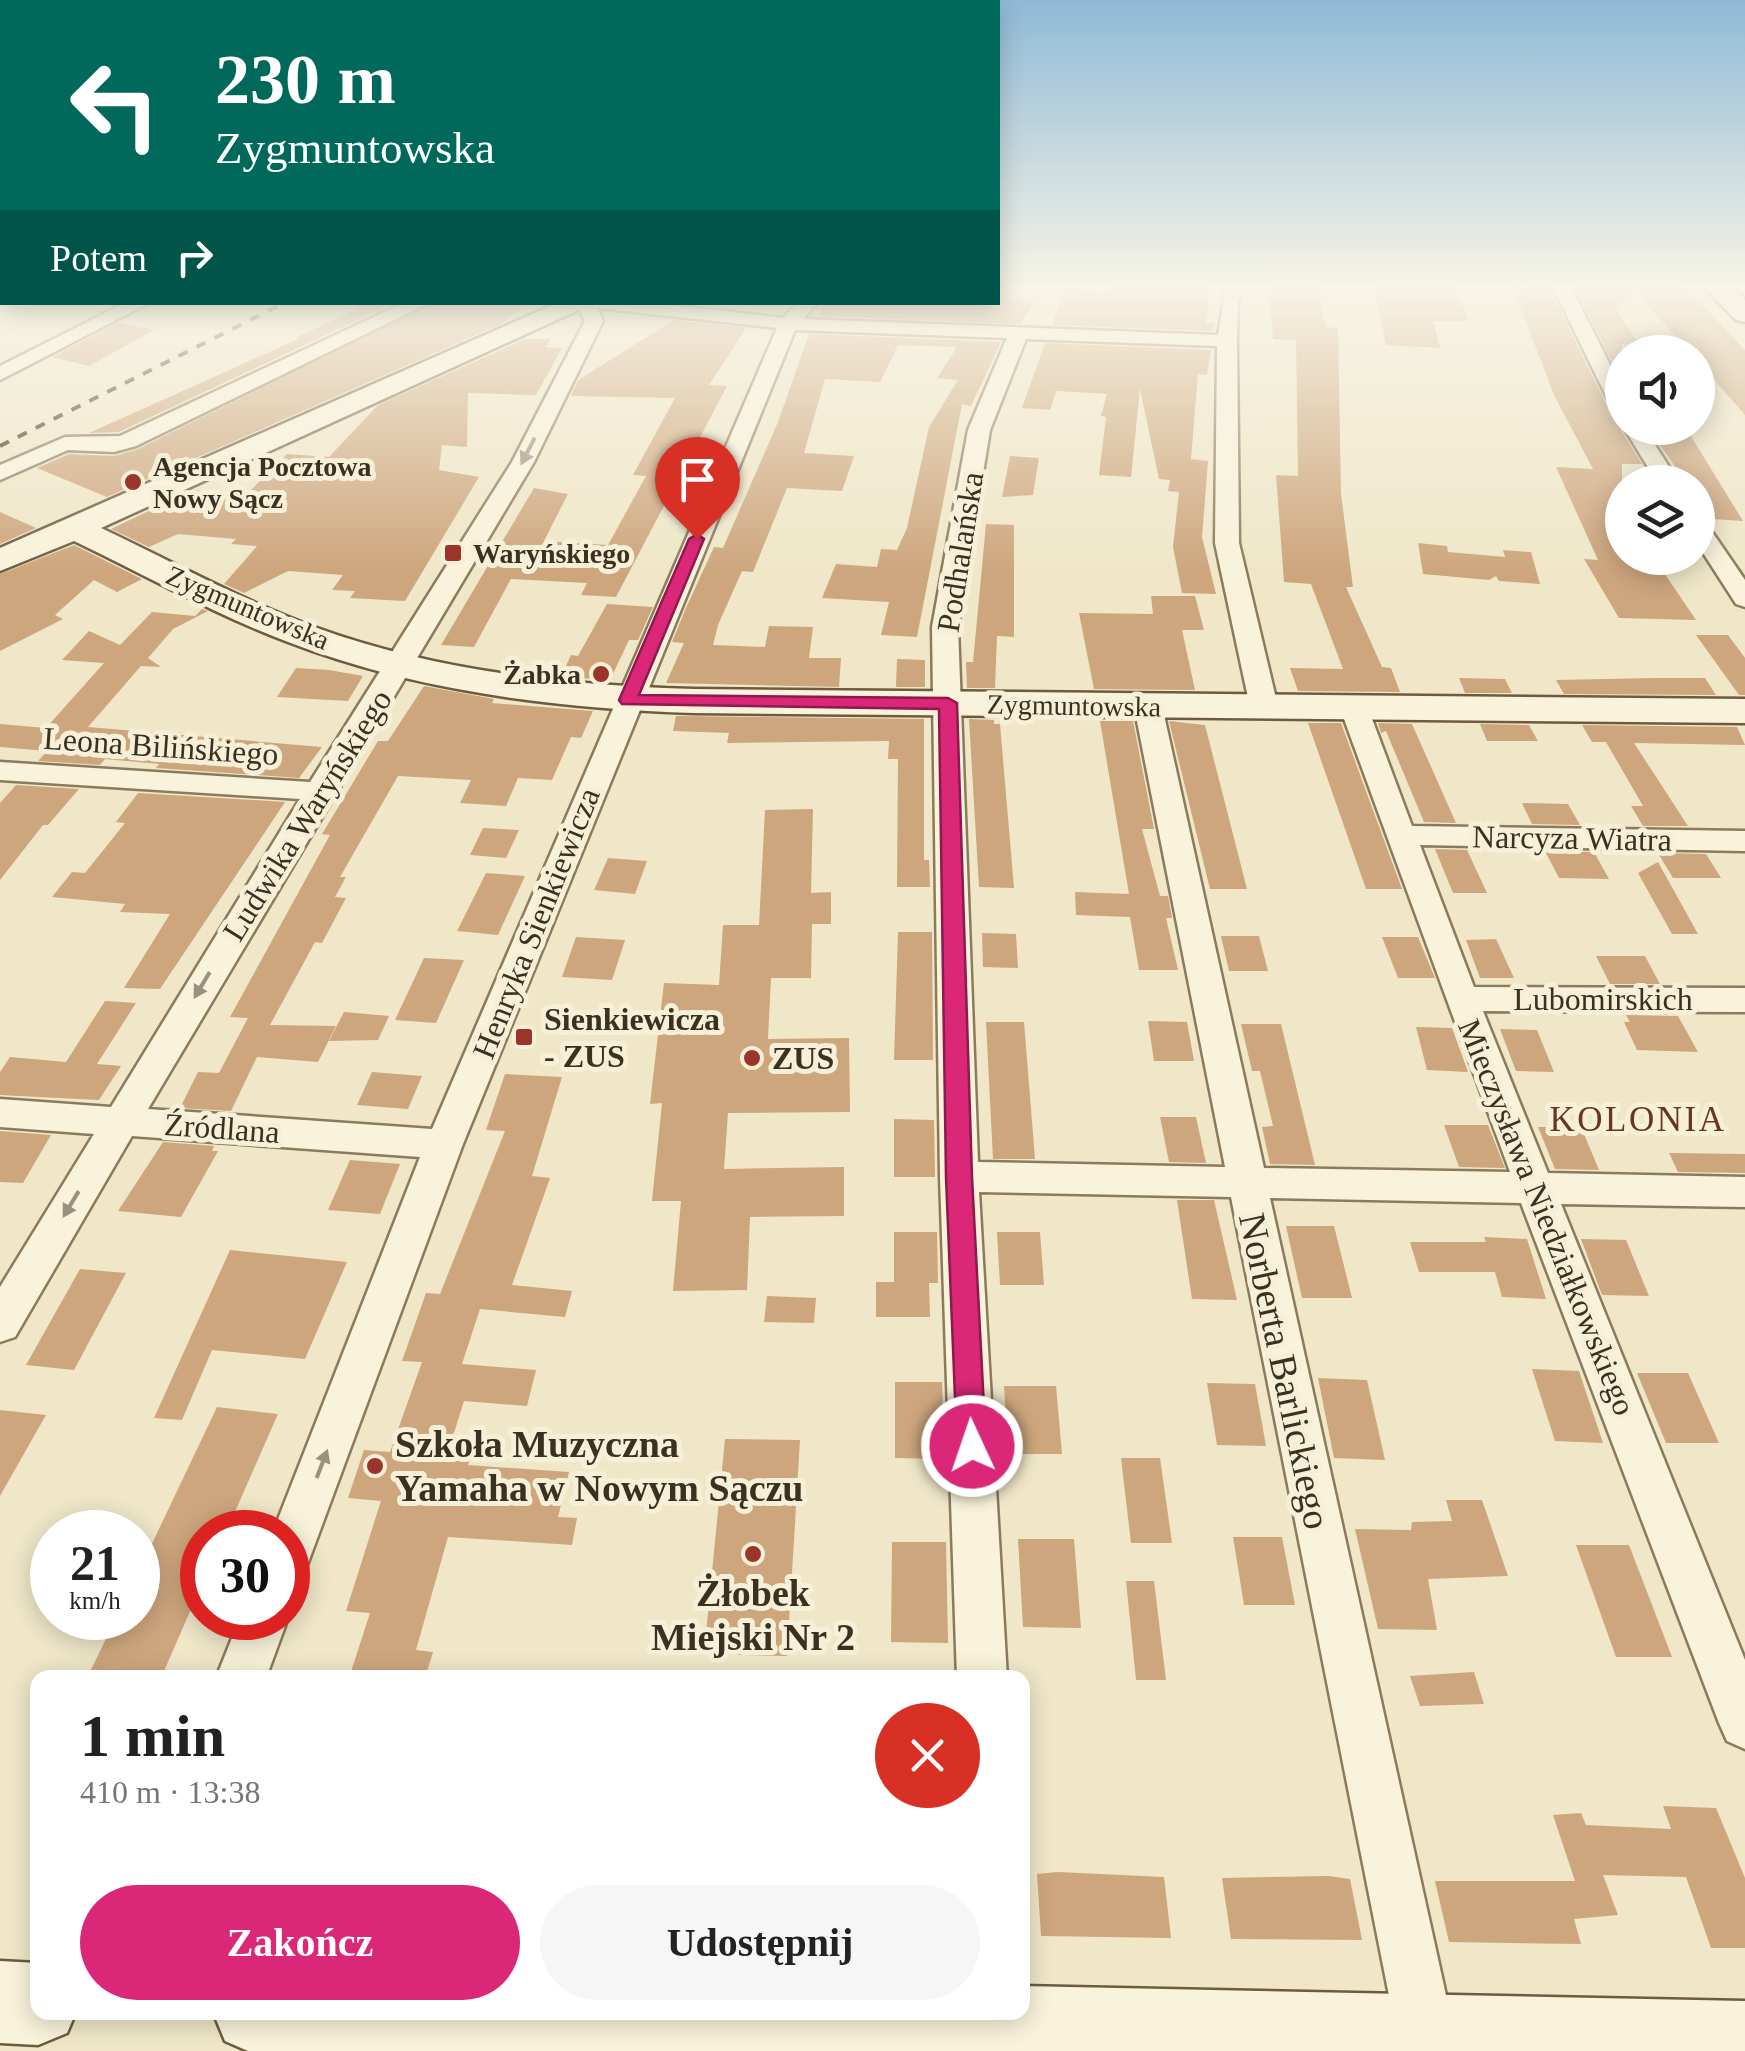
<!DOCTYPE html>
<html lang="pl">
<meta charset="utf-8">
<style>
:root{--surface:#fff;--page:#f6f6f6;--text:#222;--muted:#767676;--accent:#db2777}
body{margin:0;font-family:"Times New Roman",serif;background:var(--page);color:var(--text);height:100vh;display:flex;flex-direction:column;font-size:38px;white-space:nowrap}
*{box-sizing:border-box;margin:0}
p{font-size:32px;color:var(--muted)}
.icon{flex:none;width:55px;height:55px;fill:none;stroke:currentColor;stroke-width:2;stroke-linecap:round;stroke-linejoin:round}
.map{position:relative;flex:1;overflow:hidden}
.drawer{position:absolute;left:30px;top:1670px;width:1000px;height:350px;display:flex;flex-direction:column;background:var(--surface);border-radius:20px;box-shadow:0 5px 25px #0003}
.drawer>*{flex:none}
.guide{position:absolute;left:0px;top:0px;width:1000px;height:305px;box-shadow:0 5px 25px #0003;background:#00695c;color:#fff;overflow:hidden}
.buttons{position:absolute;left:1605px;top:335px;display:grid;gap:20px}
.buttons a{display:grid;place-items:center;width:110px;height:110px;border-radius:50%;background:var(--surface);box-shadow:0 5px 25px #0003;font-size:50px}
.speed{position:absolute;left:30px;top:1510px;display:flex;gap:20px;font-size:50px;font-weight:700;text-align:center}
.speed>*{display:grid;place-content:center;width:130px;height:130px;border-radius:50%;background:var(--surface);box-shadow:0 5px 25px #0003;line-height:1}
.speed small{font-size:25px;font-weight:400}
.speed .limit{border:15px solid #d22;background:#fff;color:#111}
.pin{position:absolute;display:grid;place-items:center;width:85px;height:85px;color:#fff;margin:-102px -42px;border-radius:50% 50% 50% 0;rotate:-45deg;box-shadow:0 0 10px #0007}
.pin .icon{rotate:45deg}
.me{position:absolute;width:110px;margin:-55px;rotate:357deg;stroke-linejoin:round;filter:drop-shadow(0 0 8px #0008)}
.turn{display:flex;align-items:center;gap:35px;height:210px;padding:0 50px;font-size:45px}
.turn .icon{width:130px;height:130px;stroke-width:2.5}
.turn b{display:block;font-size:70px;line-height:85px}
.then{display:flex;align-items:center;height:95px;padding:0 50px;background:#0003;gap:20px;font-size:38px}
.round{display:grid;place-items:center;flex:none;width:105px;height:105px;border-radius:52px;background:var(--page)}
.headline{display:flex;align-items:center;justify-content:space-between;height:170px;padding:0 50px}
h1{font-size:60px;font-weight:700;line-height:75px}
.primary-button{display:flex;gap:20px;margin-top:auto;padding:20px 50px}
.primary-button a{flex:1;height:115px;border-radius:60px;background:var(--accent);color:#fff;font-size:40px;font-weight:700;line-height:115px;text-align:center}
.primary-button a+a{background:var(--page);color:var(--text)}
.map>svg:first-child{display:block}
</style>
<div class="map">
<svg width="1745" height="2051" viewBox="0 0 1745 2051">
<rect width="100%" height="100%" fill="#efe7c8"/>
<g fill="#cda67d">
<polygon points="1107,285 1210,285 1206,323 1214,323 1213,331 1052,325 1066,288 1107,292"/>
<polygon points="1269,285 1319,285 1325,327 1338,328 1341,494 1353,587 1346,587 1382,667 1391,668 1400,692 1298,691 1290,668 1343,669 1311,584 1284,582 1276,475 1298,476 1296,340 1273,339"/>
<polygon points="1374,285 1457,285 1468,321 1433,321 1440,348 1386,345"/>
<polygon points="1512,285 1548,285 1609,410 1622,418 1621,430 1642,464 1622,464 1622,560 1656,561 1696,620 1619,618 1584,559 1598,560 1556,467 1593,469 1554,395"/>
<polygon points="1574,285 1678,285 1688,290 1745,350 1745,415 1698,361 1698,348 1685,347 1636,292 1615,308 1640,345 1622,344 1622,382"/>
<polygon points="998,296 1035,301 1021,324 818,316 826,302 998,302"/>
<polygon points="356,302 396,302 119,432 89,433 298,339 295,338 355,310"/>
<polygon points="435,302 529,302 501,324 107,497 37,468 69,454 114,456 138,449"/>
<polygon points="674,320 746,328 709,385 727,386 616,597 581,595 587,583 511,579 474,647 441,645 534,488 568,494 544,541 608,545 646,476 633,475 675,398 571,396 578,380"/>
<polygon points="118,323 154,330 89,366 52,357"/>
<polygon points="809,334 1001,342 971,406 962,404 917,637 881,635 889,602 822,598 836,564 877,567 881,549 897,550 907,528 929,427 958,380 937,378 957,347 898,345 880,382 825,379 804,453 854,456 842,491 787,488 753,572 742,571 718,625 713,645 765,647 769,626 813,627 809,658 841,658 839,687 666,683 684,643 672,642 686,608 714,547 723,548 778,422"/>
<polygon points="525,339 550,339 546,347 562,348 536,395 468,393 467,447 442,445 439,470 479,477 405,601 350,598 355,591 332,590 343,575 288,571 244,593 224,584 257,546 231,544 236,539 178,534 149,547 111,529 192,490 247,494 287,454 329,457 378,405"/>
<polygon points="1045,343 1211,350 1207,375 1198,374 1191,459 1208,461 1202,537 1216,594 1182,593 1173,547 1179,492 1168,491 1170,480 1159,479 1140,389 1131,477 1099,475 1106,417 1101,416 1107,394 1056,391 1050,410 1022,408"/>
<polygon points="1648,428 1686,428 1743,521 1712,519 1698,496 1698,482 1686,482"/>
<polygon points="1010,456 1039,458 1033,495 1002,497"/>
<polygon points="0,512 36,528 0,544"/>
<polygon points="986,524 1014,525 1014,637 997,636 995,688 967,688 966,662 973,662"/>
<polygon points="1418,543 1447,546 1448,552 1505,557 1503,550 1531,552 1540,584 1499,581 1496,576 1489,580 1423,574"/>
<polygon points="74,545 142,579 117,592 94,580 55,615 63,619 0,651 0,574"/>
<polygon points="1151,596 1195,596 1204,630 1182,630 1195,690 1094,689 1079,613 1153,614"/>
<polygon points="607,604 653,607 638,640 629,640 610,680 561,677 571,655 578,656"/>
<polygon points="202,609 208,611 173,629 148,658 161,667 141,666 88,727 322,747 299,778 156,768 159,764 105,759 100,765 38,761 47,751 0,747 0,724 46,728 104,663 62,660 89,631 120,645 152,612 195,616"/>
<polygon points="1696,635 1728,635 1745,658 1745,695 1739,695"/>
<polygon points="897,659 925,660 925,687 896,687"/>
<polygon points="296,668 329,670 363,676 348,701 277,697"/>
<polygon points="1459,678 1505,679 1512,693 1465,693"/>
<polygon points="1656,678 1705,678 1716,695 1564,694 1556,680"/>
<polygon points="424,686 494,699 492,703 593,711 581,738 571,737 552,780 518,778 506,806 460,803 471,780 398,776 340,877 346,877 335,897 346,898 322,943 315,942 270,1025 336,1026 318,1062 257,1057 231,1111 180,1108 198,1072 219,1073 248,1018 230,1017 330,835 322,834 378,741 388,741"/>
<polygon points="676,716 924,719 924,860 929,860 930,887 897,887 898,759 888,759 889,741 727,743 729,733 673,731"/>
<polygon points="969,719 994,720 994,724 1000,724 1014,888 979,887"/>
<polygon points="1100,721 1133,721 1154,829 1142,829 1160,896 1168,896 1172,918 1166,918 1178,970 1139,970 1130,917 1076,915 1075,892 1129,894"/>
<polygon points="1169,721 1205,725 1247,889 1210,889"/>
<polygon points="1308,723 1341,723 1402,889 1366,889"/>
<polygon points="1378,723 1412,724 1456,823 1424,822 1386,731 1381,733"/>
<polygon points="1480,724 1529,725 1538,741 1487,741"/>
<polygon points="1582,725 1737,727 1745,745 1634,743 1688,826 1643,826 1631,806 1643,806 1606,742 1592,742"/>
<polygon points="16,785 79,789 48,825 43,825 0,880 0,803"/>
<polygon points="138,793 285,802 160,989 124,988 170,914 120,912 125,904 52,897 72,872 85,873 125,823 116,822"/>
<polygon points="1522,803 1568,804 1580,825 1532,824"/>
<polygon points="813,809 811,893 831,892 831,924 812,924 811,978 771,978 768,1039 849,1038 850,1112 728,1113 724,1169 844,1167 844,1216 750,1217 747,1290 673,1291 681,1201 652,1201 662,1103 650,1104 664,983 719,985 723,925 759,925 765,810"/>
<polygon points="483,828 519,830 506,858 470,855"/>
<polygon points="1435,849 1467,850 1487,893 1453,893"/>
<polygon points="1545,851 1594,852 1609,879 1559,878"/>
<polygon points="1658,853 1706,854 1721,878 1673,878"/>
<polygon points="608,858 647,861 635,894 594,890"/>
<polygon points="1658,862 1698,934 1672,934 1638,873"/>
<polygon points="486,873 525,876 498,935 457,931"/>
<polygon points="898,932 932,932 933,1060 894,1060"/>
<polygon points="982,933 1016,934 1018,968 983,967"/>
<polygon points="1221,936 1259,936 1268,971 1229,971"/>
<polygon points="576,937 625,940 612,980 562,977"/>
<polygon points="1382,937 1418,937 1435,978 1398,978"/>
<polygon points="1496,939 1514,978 1480,978 1466,940"/>
<polygon points="1596,956 1645,956 1660,984 1610,984"/>
<polygon points="424,958 464,960 436,1023 395,1020"/>
<polygon points="105,1001 136,1003 97,1064 121,1066 99,1100 0,1095 0,1072 10,1057 66,1062"/>
<polygon points="344,1012 389,1016 378,1040 329,1041"/>
<polygon points="1626,1015 1678,1016 1698,1052 1637,1050 1624,1022 1630,1022"/>
<polygon points="1148,1021 1187,1022 1194,1061 1154,1061"/>
<polygon points="986,1022 1024,1022 1035,1159 993,1159"/>
<polygon points="1241,1024 1281,1024 1315,1165 1270,1164 1262,1127 1273,1126 1260,1071 1252,1071"/>
<polygon points="1416,1027 1452,1028 1468,1072 1427,1070"/>
<polygon points="1500,1029 1537,1030 1554,1072 1516,1071"/>
<polygon points="372,1072 422,1076 408,1109 357,1105"/>
<polygon points="505,1074 562,1077 532,1176 550,1178 512,1285 572,1291 565,1317 480,1309 462,1364 536,1370 527,1406 464,1401 447,1455 471,1457 468,1465 569,1472 558,1517 577,1518 572,1545 448,1537 416,1650 433,1652 425,1678 349,1678 370,1613 346,1611 381,1501 348,1498 364,1450 390,1452 422,1362 402,1361 426,1293 440,1294 505,1131 486,1130"/>
<polygon points="1160,1117 1196,1117 1206,1163 1169,1162"/>
<polygon points="894,1119 934,1120 935,1177 894,1177"/>
<polygon points="1444,1125 1488,1125 1505,1168 1459,1167"/>
<polygon points="1538,1127 1581,1127 1599,1170 1555,1169"/>
<polygon points="0,1131 51,1135 23,1183 0,1182"/>
<polygon points="163,1142 214,1146 212,1151 218,1151 181,1217 118,1211"/>
<polygon points="1669,1153 1745,1154 1745,1173 1678,1172"/>
<polygon points="350,1160 400,1164 380,1214 328,1210"/>
<polygon points="1177,1200 1214,1200 1237,1300 1192,1299"/>
<polygon points="1286,1226 1334,1226 1352,1298 1302,1298"/>
<polygon points="894,1232 937,1232 938,1283 929,1283 930,1317 876,1317 876,1282 894,1282"/>
<polygon points="997,1232 1040,1232 1044,1285 1000,1285"/>
<polygon points="1484,1237 1527,1239 1546,1299 1502,1297 1495,1272 1419,1272 1410,1242 1486,1242"/>
<polygon points="1581,1239 1626,1240 1649,1296 1602,1295"/>
<polygon points="230,1250 347,1262 305,1359 212,1350 182,1420 154,1418"/>
<polygon points="80,1269 126,1273 74,1370 26,1365"/>
<polygon points="767,1296 816,1298 814,1323 764,1322"/>
<polygon points="1532,1369 1579,1371 1603,1443 1555,1441"/>
<polygon points="1637,1373 1688,1373 1719,1443 1666,1443"/>
<polygon points="1318,1378 1367,1380 1385,1460 1334,1458"/>
<polygon points="895,1382 942,1382 945,1459 895,1458"/>
<polygon points="1207,1383 1255,1384 1266,1446 1217,1445"/>
<polygon points="1004,1386 1056,1386 1062,1454 1008,1454"/>
<polygon points="217,1407 278,1414 226,1532 202,1532 202,1584 161,1678 87,1678 116,1618 138,1618 138,1573"/>
<polygon points="0,1410 46,1415 0,1496"/>
<polygon points="725,1439 800,1440 787,1656 704,1654"/>
<polygon points="1121,1458 1160,1458 1172,1543 1131,1543"/>
<polygon points="1446,1500 1482,1500 1508,1576 1428,1579 1437,1630 1378,1629 1355,1529 1411,1530 1412,1522 1452,1521"/>
<polygon points="1233,1537 1282,1537 1295,1605 1244,1605"/>
<polygon points="1018,1539 1074,1539 1081,1628 1023,1627"/>
<polygon points="892,1542 946,1542 948,1643 891,1642"/>
<polygon points="1576,1545 1629,1545 1672,1657 1616,1657"/>
<polygon points="1126,1581 1154,1581 1166,1680 1136,1680"/>
<polygon points="1474,1672 1484,1704 1420,1706 1410,1676"/>
<polygon points="1663,1806 1716,1808 1745,1878 1745,1948 1711,1948 1686,1877 1603,1875 1618,1915 1574,1919 1581,1944 1449,1942 1435,1881 1575,1881 1553,1815 1581,1813 1586,1825 1671,1829"/>
<polygon points="1058,1872 1164,1877 1171,1938 1041,1936 1037,1874"/>
<polygon points="1328,1876 1350,1879 1362,1940 1231,1939 1222,1878"/>
</g>
<g fill="none" stroke-linecap="round" stroke-linejoin="round">
<g stroke="#8c7a5c" stroke-width="5">
<g id="street">
<path d="M 1226,285 L 1244,285 L 1238,301 L 1237,341 L 1239,543 L 1278,707 L 1274,713 L 1264,715 L 1250,707 L 1215,543 L 1217,346 L 1026,339 L 990,430 L 958,627 L 978,1162 L 1225,1167 L 1134,706 L 1138,700 L 1148,698 L 1162,706 L 1264,1168 L 1510,1172 L 1340,708 L 1344,702 L 1354,700 L 1368,708 L 1412,826 L 1745,831 L 1745,851 L 1420,845 L 1474,987 L 1745,988 L 1745,1012 L 1483,1011 L 1548,1173 L 1745,1177 L 1745,1207 L 1561,1204 L 1745,1660 L 1745,1749 L 1727,1741 L 1719,1723 L 1521,1203 L 1270,1198 L 1455,2036 L 1449,2051 L 1403,2051 L 1397,2036 L 1231,1197 L 979,1192 L 1007,1678 L 957,1678 L 940,1177 L 932,627 L 968,430 L 1007,338 L 795,330 L 463,1144 L 305,1571 L 288,1577 L 288,1532 L 273,1532 L 420,1157 L 132,1136 L 15,1337 L 0,1342 L 0,1287 L 94,1134 L 0,1127 L 0,1099 L 111,1107 L 300,799 L 0,780 L 0,762 L 310,782 L 512,462 L 585,321 L 575,302 L 642,302 L 783,318 L 798,302 L 818,302 L 803,319 L 1218,335 ZM 597,308 L 777,328 L 432,1129 L 148,1109 L 534,462 L 603,321 Z"/>
<polygon points="1552,285 1570,285 1622,389 1622,414 1612,408"/>
<polygon points="127,302 151,302 0,380 0,366"/>
<polygon points="406,302 431,302 136,446 114,452 68,450 0,480 0,465 65,437 120,436"/>
<polygon points="1624,428 1644,428 1679,482 1657,482"/>
<polygon points="1698,521 1706,523 1745,580 1745,607 1736,604 1698,545"/>
<polygon points="288,1616 288,1618 266,1678 216,1678 240,1618"/>
</g>
</g>
<g stroke="#6e5a3f" stroke-width="5">
<g id="secondary">
<polygon points="1702,285 1730,285 1745,300 1745,322 1736,320"/>
<path d="M 560,302 L 596,302 L 101,528 C 173,562 243,601 317,628 C 439,672 566,685 694,689 L 1745,699 L 1745,723 L 694,713 C 556,708 418,692 288,642 C 214,614 145,575 74,541 L 0,571 L 0,548 Z"/>
<polygon points="0,1961 38,1963 38,2012 76,2012 67,2033 38,2045 0,2043"/>
<polygon points="1022,1986 1745,2001 1745,2051 248,2051 225,2041 213,2012 1022,2012"/>
</g>
</g>
<use href="#street" fill="#f9f3db" fill-rule="evenodd"/>
<use href="#secondary" fill="#f9f3db" fill-rule="evenodd"/>
<polyline stroke="#3c3020" stroke-width="4" stroke-dasharray="10 10" stroke-linecap="butt" points="0,446 286,302"/>
</g>
<defs><path id="oneway-solid" d="M-6-.8H1V-3.2L6.5 0L1 3.2V.8H-6Z" transform="scale(2.5)"/></defs>
<g fill="#9a927e">
<use href="#oneway-solid" transform="translate(528 451) rotate(117)"/>
<use href="#oneway-solid" transform="translate(202 985) rotate(121)"/>
<use href="#oneway-solid" transform="translate(71 1204) rotate(121)"/>
<use href="#oneway-solid" transform="translate(322 1464) rotate(-69)"/>
</g>
<linearGradient id="sky" x2="0" y2="1"><stop stop-color="#8fbad7"/><stop offset="0.5" stop-color="#f8f4e6"/><stop offset="1" stop-color="#f8f4e6" stop-opacity="0"/></linearGradient>
<rect width="1745" height="572" fill="url(#sky)"/>
<polygon fill="#db2777" stroke="#8e194d" stroke-width="2.5" points="697,534 704,539 639,695 948,698 957,703 972,1177 986,1446 982,1456 972,1460 961,1456 957,1446 946,1177 939,709 622,704 619,700 689,539"/>
<g fill="#9b342b" stroke="#f6f0d8" stroke-width="4">
<circle cx="133" cy="482" r="10"/>
<rect x="443" y="543" width="20" height="20" rx="5"/>
<circle cx="601" cy="674" r="10"/>
<rect x="514" y="1027" width="20" height="20" rx="5"/>
<circle cx="752" cy="1058" r="10"/>
<circle cx="375" cy="1466" r="10"/>
<circle cx="753" cy="1554" r="10"/>
</g>
<g text-anchor="middle" stroke-width="10" stroke-linejoin="round" paint-order="stroke">
<g font-size="28" font-weight="bold" fill="#3c3020" stroke="#f6f0d8" text-anchor="start">
<text x="153" y="476">Agencja Pocztowa<tspan x="153" dy="32">Nowy Sącz</tspan></text>
<text x="473" y="563">Waryńskiego</text>
<text x="581" y="684" text-anchor="end">Żabka</text>
</g>
<g font-size="28" fill="#3c3020" stroke="#f6f0d8">
<text transform="translate(248 607) rotate(23)" y="10">Zygmuntowska</text>
<text transform="translate(1074 705) rotate(1)" y="10">Zygmuntowska</text>
</g>
<g font-size="32" fill="#3c3020" stroke="#f6f0d8">
<text transform="translate(960 552) rotate(-81)" y="11">Podhalańska</text>
<text transform="translate(161 746) rotate(4)" y="11">Leona Bilińskiego</text>
<text transform="translate(307 815) rotate(-58)" y="11">Ludwika Waryńskiego</text>
<text transform="translate(1572 838) rotate(1)" y="11">Narcyza Wiatra</text>
<text transform="translate(536 923) rotate(-68)" y="11">Henryka Sienkiewicza</text>
<text x="1603" y="1010">Lubomirskich</text>
<text transform="translate(222 1128) rotate(4)" y="11">Źródlana</text>
<text transform="translate(1547 1217) rotate(68)" y="11">Mieczysława Niedziałkowskiego</text>
</g>
<g font-size="32" font-weight="bold" fill="#3c3020" stroke="#f6f0d8" text-anchor="start">
<text x="544" y="1030">Sienkiewicza<tspan x="544" dy="37">- ZUS</tspan></text>
<text x="772" y="1069">ZUS</text>
</g>
<g font-size="35" letter-spacing="2.5" fill="#69351f" stroke="#f6f0d8">
<text x="1638" y="1131">KOLONIA</text>
</g>
<g font-size="38" fill="#3c3020" stroke="#f6f0d8">
<text transform="translate(1285 1371) rotate(78)" y="13">Norberta Barlickiego</text>
</g>
<g font-size="38" font-weight="bold" fill="#3c3020" stroke="#f6f0d8" text-anchor="start">
<text x="395" y="1457">Szkoła Muzyczna<tspan x="395" dy="44">Yamaha w Nowym Sączu</tspan></text>
<text x="753" y="1606" text-anchor="middle">Żłobek<tspan x="753" dy="44">Miejski Nr 2</tspan></text>
</g>
</g>
</svg>
<div class="buttons">
<a><svg class="icon" aria-label="sound" viewBox="0 0 24 24"><path d="M4 9h4l5-4v14l-5-4H4zM17 9q2 3 0 6"/></svg></a>
<a><svg class="icon" aria-label="layers" viewBox="0 0 24 24"><path d="M12 4l9 5-9 5-9-5zM3 14l9 5 9-5"/></svg></a>
</div>
<div class="speed"><div>21<small>km/h</small></div><div class="limit">30</div></div>
<div class="pin" style="left:697px;top:539px;background:#d93025"><svg class="icon" aria-label="arrive" viewBox="0 0 24 24"><path d="M6 21V4h12l-3 4 3 4H6"/></svg></div>
<svg class="me" style="left:972px;top:1446px" viewBox="-20 -20 40 40"><circle r="17" fill="#db2777" stroke="#fff" stroke-width="3"/><path d="M0-11L8 9 0 5-8 9z" fill="#fff"/></svg>
<div class="guide">
<div class="turn"><svg class="icon" aria-label="left" viewBox="0 0 24 24"><path d="M17 20v-9H6M10 6l-5 5 5 5"/></svg><div><b>230 m</b>Zygmuntowska</div></div>
<div class="then">Potem<svg class="icon" aria-label="right" viewBox="0 0 24 24"><path d="M7 20v-9h11M14 6l5 5-5 5"/></svg></div>
</div>
<section class="drawer">
<div class="headline"><div><h1>1 min</h1><p>410 m · 13:38</p></div><a class="round" style="background:#d93025;color:#fff"><svg class="icon" aria-label="close" viewBox="0 0 24 24"><path d="M6 6l12 12M18 6L6 18"/></svg></a></div>
<div class="primary-button"><a>Zakończ</a><a>Udostępnij</a></div>
</section>
</div>
